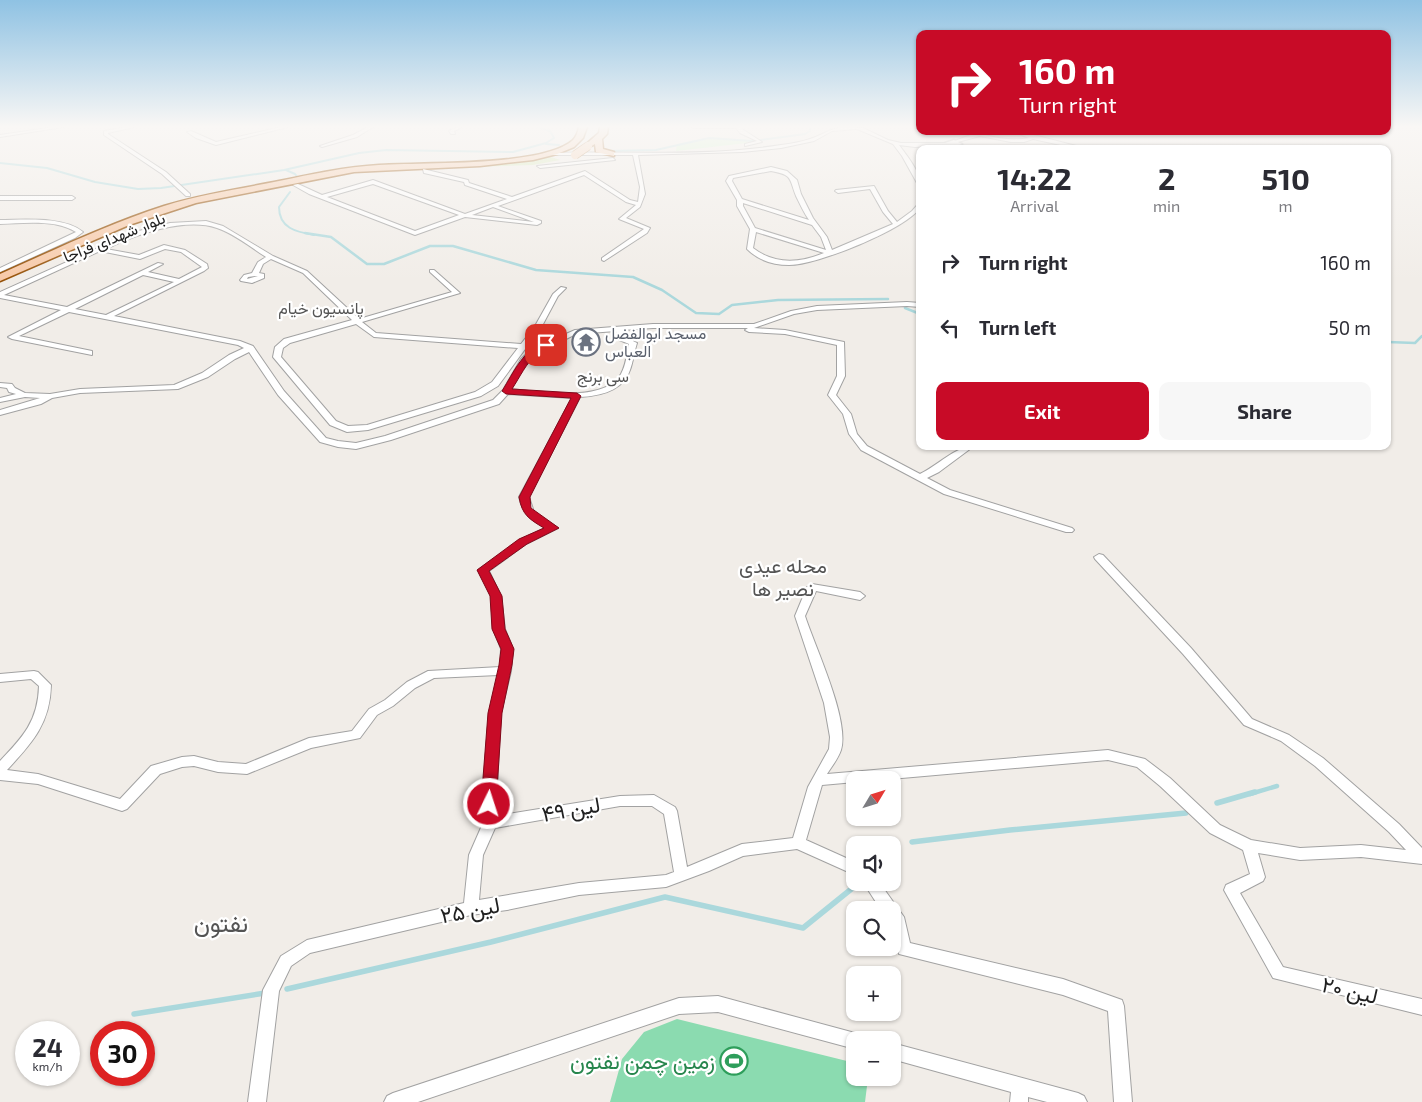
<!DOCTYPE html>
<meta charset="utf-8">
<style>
:root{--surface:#fff;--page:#f7f7f7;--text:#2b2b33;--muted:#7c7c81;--accent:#c80b27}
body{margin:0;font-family:"Exo 2",Vazirmatn,sans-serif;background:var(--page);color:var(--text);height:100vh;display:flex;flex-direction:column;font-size:19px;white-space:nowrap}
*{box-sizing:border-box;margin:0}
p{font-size:16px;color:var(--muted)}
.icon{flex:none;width:28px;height:28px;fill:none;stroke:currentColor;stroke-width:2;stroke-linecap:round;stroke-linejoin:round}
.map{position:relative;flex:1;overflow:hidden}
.details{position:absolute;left:916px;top:145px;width:475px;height:305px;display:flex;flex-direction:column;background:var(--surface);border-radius:10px;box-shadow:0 1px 4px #0004}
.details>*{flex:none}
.top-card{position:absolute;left:916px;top:30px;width:475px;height:105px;border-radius:10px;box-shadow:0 1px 4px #0004;background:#c80b27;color:#fff;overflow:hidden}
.needle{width:32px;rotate:52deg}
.tools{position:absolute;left:846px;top:771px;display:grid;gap:10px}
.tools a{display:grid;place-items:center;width:55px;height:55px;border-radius:10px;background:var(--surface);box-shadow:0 1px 4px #0004;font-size:25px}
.speed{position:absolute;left:15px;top:1021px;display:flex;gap:10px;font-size:25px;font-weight:700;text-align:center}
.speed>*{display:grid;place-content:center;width:65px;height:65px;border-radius:50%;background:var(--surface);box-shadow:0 1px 4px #0004;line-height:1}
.speed small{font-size:12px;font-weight:400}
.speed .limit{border:8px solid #d22;background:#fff;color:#111}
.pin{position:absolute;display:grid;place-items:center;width:42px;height:42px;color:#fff;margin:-21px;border-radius:10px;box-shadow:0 2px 8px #0006}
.me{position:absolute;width:55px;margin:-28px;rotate:4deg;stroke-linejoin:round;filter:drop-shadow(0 0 4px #0008)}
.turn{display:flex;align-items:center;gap:18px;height:105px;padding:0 20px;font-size:22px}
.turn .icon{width:65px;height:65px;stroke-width:2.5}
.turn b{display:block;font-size:35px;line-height:42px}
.eta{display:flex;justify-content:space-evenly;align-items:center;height:85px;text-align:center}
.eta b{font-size:30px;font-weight:700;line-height:35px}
.cta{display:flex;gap:10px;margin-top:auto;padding:10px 20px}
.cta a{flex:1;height:58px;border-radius:10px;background:var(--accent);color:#fff;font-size:20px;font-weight:700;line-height:58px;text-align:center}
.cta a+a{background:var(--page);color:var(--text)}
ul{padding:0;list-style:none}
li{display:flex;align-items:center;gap:15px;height:65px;padding:0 20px}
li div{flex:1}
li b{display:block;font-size:19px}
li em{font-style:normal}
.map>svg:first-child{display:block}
</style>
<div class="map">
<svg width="1422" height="1102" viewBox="0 0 1422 1102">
<rect width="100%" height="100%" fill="#f1ede8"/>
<polygon fill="#d4e8b2" points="551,157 560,160 533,165 442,168 444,166 509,163"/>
<polygon fill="#ccf7c9" points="711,137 748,140 747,143 676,151 677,144"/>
<polygon fill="#8bdbb0" points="677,1019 855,1063 855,1078 868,1078 865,1102 610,1102 622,1059 644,1032"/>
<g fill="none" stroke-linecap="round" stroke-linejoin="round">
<g stroke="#abd8dc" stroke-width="2">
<polyline points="546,144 559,145"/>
<polyline points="607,151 656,150 709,138 752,141 805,134 810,131 810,127"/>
<polyline points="0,163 47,168 95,182 138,189 161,188 284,170 359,153 386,150 513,152 546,143 554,138 550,131 538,127"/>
<polyline points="286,170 295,174 298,178"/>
<path d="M 290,192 L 279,207 C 279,228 296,232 314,235"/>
</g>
<g stroke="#abd8dc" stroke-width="2.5">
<polyline points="305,233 331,237 367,264 384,264 430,246 453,246 536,270 633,277 662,290 696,313 719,314 732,305 778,300 888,299"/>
<polyline points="905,308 920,314"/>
<polyline points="1388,342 1415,343 1422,336"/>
</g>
<polyline stroke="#abd8dc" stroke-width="4.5" points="1250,794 1277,786"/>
<g stroke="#abd8dc" stroke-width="5.5">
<polyline points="1217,803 1255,792"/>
<polyline points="912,842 1010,830 1186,813"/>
<polyline points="287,989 491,942 665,897 803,928 860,882"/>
<polyline points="134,1014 265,993"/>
</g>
<g stroke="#a2a2a2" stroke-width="2">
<g id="minor">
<polygon points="54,127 63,127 0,137 0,135"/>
<polygon points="126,127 134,127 108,133 108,134 166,172 190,194 190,196 186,196 162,174 104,135 104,131"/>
<polygon points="281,127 288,127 216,145 196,138 187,132 191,131 216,142"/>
<polygon points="368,127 373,127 357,137 322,147 320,146 353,135"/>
<polygon points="457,127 462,127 454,131 455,134 451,134 449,131"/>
<polygon points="692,127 739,127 762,142 745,146 745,144 757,141 740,133 736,128 694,128"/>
<path d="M 842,127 L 863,128 L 888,140 L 901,143 L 950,143 L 952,144 L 950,145 L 915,147 L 899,145 C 907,156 920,171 920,185 L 917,183 L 902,156 L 893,144 L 857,129 L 832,131 L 814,141 L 781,148 L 742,152 L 638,155 L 645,194 L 640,207 L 626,218 L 650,228 L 647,233 L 604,261 L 602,260 L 602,258 L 644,229 L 619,219 L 636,205 L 626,202 L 584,175 L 498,206 L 541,221 L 541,223 L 537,225 L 465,217 L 415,235 L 309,194 L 293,185 L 298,184 L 322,195 L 373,180 L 465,214 L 507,199 L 465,185 L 464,182 L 424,173 L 423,169 L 468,180 L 469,183 L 512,197 L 585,171 L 630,200 L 638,202 L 640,187 L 633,155 L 552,155 L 550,154 L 552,153 C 628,151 705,157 781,145 C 790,144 801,142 810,139 C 822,135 830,129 842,127 ZM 373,184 L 459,215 L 415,231 L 327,197 ZM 493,207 L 534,222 L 472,215 Z"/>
<path d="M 987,131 L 995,131 L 985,135 C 1000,139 1014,141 1029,138 L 1014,132 L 1018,131 L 1088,149 L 1079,149 L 1033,139 L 1024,142 L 1011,142 L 980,136 L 954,143 L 952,142 L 976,133 Z"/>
<polygon points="955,144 974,148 974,149 953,146"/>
<polygon points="1122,148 1140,148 1142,149 1120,149"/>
<polygon points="613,158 615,160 540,168 537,166"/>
<path d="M 771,167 L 787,171 L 797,180 L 801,194 L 813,218 L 827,237 L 832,250 L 893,224 L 883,212 L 870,189 L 838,193 L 835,191 L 836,190 L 874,186 L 888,211 L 897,222 L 912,211 L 920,202 L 920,208 C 904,230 817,265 789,265 C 773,265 758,260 747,249 L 750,229 L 737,206 L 737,200 L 726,181 L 729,176 ZM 771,171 C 793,175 789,178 796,196 C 800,204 804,213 809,220 L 742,199 L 732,181 L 733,178 ZM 743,203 L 812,225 L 821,237 L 826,250 L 755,228 L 743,206 ZM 756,232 L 824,253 C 800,263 775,265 753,248 Z"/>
<polygon points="0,196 72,196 75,198 72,200 0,200"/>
<path d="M 0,220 C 24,220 64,216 83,232 L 75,238 L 0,272 L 0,268 L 76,232 C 56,219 23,223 0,224 Z"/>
<path d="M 206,221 L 223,226 L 273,256 L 307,271 L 359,319 L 452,292 L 430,272 L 430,270 L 434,270 L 460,293 L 362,322 L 376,333 L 521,344 L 535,326 L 553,294 L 561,287 L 566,288 L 558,296 L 542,326 L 498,386 L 481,396 L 368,430 L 347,432 L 330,425 L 273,357 L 275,347 L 284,339 L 352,320 L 303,273 L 271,259 L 263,264 L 259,273 L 264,274 L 264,278 L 252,283 L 241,281 L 240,280 L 244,275 L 252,273 L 258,262 L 266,257 C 252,248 233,233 217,228 C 184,217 135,235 106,249 L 139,255 L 164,245 L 185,250 L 207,264 L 208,268 L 204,271 L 114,316 L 240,341 L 253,346 L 284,391 L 326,438 L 338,441 L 356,443 L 385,436 L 493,400 L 503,390 L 521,359 L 532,349 L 575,330 L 653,324 L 754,324 L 791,311 L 817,306 L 907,302 L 920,303 L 920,307 L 907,306 L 817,310 L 794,314 L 754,328 L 785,330 L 844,342 L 845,376 L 836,395 L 851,414 L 857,434 L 867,446 L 920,474 C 937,466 956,446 974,446 L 939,472 L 927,478 L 950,490 L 1072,528 L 1074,530 L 1072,532 L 1066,532 L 944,494 L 861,450 L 849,434 L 843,414 L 828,395 L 837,376 L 837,345 L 785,334 L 749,332 L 745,330 L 748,328 L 653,328 L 623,330 L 623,336 L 637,343 C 634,352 633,362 630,370 C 623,391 600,396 580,397 L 529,497 L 534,512 L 558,528 L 526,544 L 489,571 L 501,596 L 505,629 L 513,649 L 511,671 L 501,713 L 496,803 L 496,816 L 620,796 L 654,795 L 675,807 L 677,811 L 687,867 L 742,844 L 793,838 L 808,787 L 829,749 L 830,737 L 824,703 L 795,616 L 807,587 L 812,584 L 860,592 L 865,596 L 860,600 L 816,591 L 805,616 C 815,647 850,720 841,750 C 838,759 832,766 827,774 L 1108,750 L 1145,759 L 1170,778 L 1220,825 L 1251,840 L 1300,848 L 1361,845 L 1406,850 L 1389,832 L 1315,766 L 1281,741 L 1244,725 L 1183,654 L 1095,559 L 1094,557 L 1099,554 L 1103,555 L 1191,648 L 1252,719 L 1289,735 L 1323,758 L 1399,824 L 1422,848 L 1422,864 L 1361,857 L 1300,860 L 1258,853 L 1265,877 L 1263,881 L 1240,893 L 1283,967 L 1422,999 L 1422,1015 L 1273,978 L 1224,890 L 1226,885 L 1250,874 L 1243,850 L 1210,833 L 1160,786 L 1137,767 L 1108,760 L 879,780 L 855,780 L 855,782 L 822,785 L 806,840 L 855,862 L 855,875 L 797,849 L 743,856 L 709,871 L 666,887 L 579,895 L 507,910 L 471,915 L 310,953 L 291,966 L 279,991 L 266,1102 L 248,1102 L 263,990 L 281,956 L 307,940 L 464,903 L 469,855 L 483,823 L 482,803 L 489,713 L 498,675 L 434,678 L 415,688 L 393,706 L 377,715 L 360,738 L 311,748 L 247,774 L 218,772 L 194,766 L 182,767 L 160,774 L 127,809 L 122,811 L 38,784 L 0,780 L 0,761 C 23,737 38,721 39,686 L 31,679 L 0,682 L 0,674 L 34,671 L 38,672 L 51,685 C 50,724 32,743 7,770 L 38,774 L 120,799 L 151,766 L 182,757 L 194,756 L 218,762 L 246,764 L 309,738 L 352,731 L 369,709 L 385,700 L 407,682 L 428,671 L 500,667 L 501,649 L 493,629 L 491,596 L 478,570 L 520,540 L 545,528 C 531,520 523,514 519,497 L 572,398 L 508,394 L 499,404 L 391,440 L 356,449 L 338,447 L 320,442 L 278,395 L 249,352 L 235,359 L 208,377 L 178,389 L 80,393 L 52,398 L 41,404 L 0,415 L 0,410 L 40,398 L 25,397 L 0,402 L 0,398 L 16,394 L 9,392 L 7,388 L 0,387 L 0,383 L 12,384 L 15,388 L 25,393 L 50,394 L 80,389 L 174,385 L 202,373 L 229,355 L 244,348 L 238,345 L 69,312 L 19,336 L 92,351 L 92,355 L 12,339 L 8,337 L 61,310 L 0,298 L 0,292 L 131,233 L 170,223 ZM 165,249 L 181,252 L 202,267 L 179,279 L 148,272 L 163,264 L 158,263 L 67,307 L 4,295 L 100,251 L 140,259 ZM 143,275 L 174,282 L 106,315 L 75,309 ZM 255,276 L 258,276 L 247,279 L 248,277 ZM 356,324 L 374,337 L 518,348 L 492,382 L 475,392 L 367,425 L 348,426 L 336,421 L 281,357 L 283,348 L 290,343 ZM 616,331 L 617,339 L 629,344 C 627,354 626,365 621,374 C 605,403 539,392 511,389 L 527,362 L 538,353 L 576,334 ZM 620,806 L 652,806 L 664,814 L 674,872 L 666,875 L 579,883 L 479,900 L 483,855 L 495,828 Z"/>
<polygon points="863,882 879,882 904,917 910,943 1063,979 1122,1000 1124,1006 1132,1102 1114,1102 1108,1011 1063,995 899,954 892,927 892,910 881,910"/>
<polygon points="718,996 855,1033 861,1035 863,1040 855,1040 855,1049 718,1012 679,1014 418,1102 384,1102 387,1096 393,1093 679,998"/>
<polygon points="892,1043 1078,1093 1084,1096 1087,1102 1047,1102 1028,1097 1028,1102 1010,1102 1011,1092 892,1059"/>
</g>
</g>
<g stroke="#a2a2a2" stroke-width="3">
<polygon id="tertiary" points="954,140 962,144 953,147 945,143"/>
</g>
<g stroke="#965208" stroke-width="3">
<g id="primary">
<path d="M 579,127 L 587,127 L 583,138 L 574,147 L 557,154 L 533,160 L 480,166 L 354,172 L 196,203 L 129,225 L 0,281 L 0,274 C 54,250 108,224 164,206 C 202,194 240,189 279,181 C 312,174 345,167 379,165 C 422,162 543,167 573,140 C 576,137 578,132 579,127 Z"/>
<polygon points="600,127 608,127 607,134 602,139 603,149 614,152 614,156 596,152 595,144 588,148 584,146 599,133"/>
</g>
</g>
<use href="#minor" fill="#fff" fill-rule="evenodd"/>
<use href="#tertiary" fill="#fff" fill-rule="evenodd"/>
<use href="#primary" fill="#f7c9a7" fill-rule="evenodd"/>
<g stroke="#965208" stroke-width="9" stroke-linecap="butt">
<polyline id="primary-bridge" points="575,155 588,146"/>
</g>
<use href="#primary-bridge" stroke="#f7c9a7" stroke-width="8"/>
</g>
<linearGradient id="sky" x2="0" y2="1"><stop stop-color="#8fc2e3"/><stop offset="0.45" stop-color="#f9f7f5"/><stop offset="1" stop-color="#f9f7f5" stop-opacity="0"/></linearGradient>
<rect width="1422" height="281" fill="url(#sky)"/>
<path fill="#c80b27" stroke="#820719" d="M 546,342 L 551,345 C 546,349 541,350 537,354 C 526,363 520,377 512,389 L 577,393 L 581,396 L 530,497 L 531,508 L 559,528 L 527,544 L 489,571 L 502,596 L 505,629 L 514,649 L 512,665 L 502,713 L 496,804 L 494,808 L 489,810 L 483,808 L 481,804 L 488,713 L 499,665 L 501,649 L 492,629 L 490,596 L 477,570 L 519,539 L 544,528 C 529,519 522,515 519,497 L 571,398 L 506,394 L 502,391 C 514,372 523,349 546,342 Z"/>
<defs>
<g id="temple-ring" transform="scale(1.4375)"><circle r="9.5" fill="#fff" stroke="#6b7280" stroke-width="1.5"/><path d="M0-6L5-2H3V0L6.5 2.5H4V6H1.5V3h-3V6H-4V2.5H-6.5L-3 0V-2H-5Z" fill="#6b7280"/></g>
<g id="stadium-ring" transform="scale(1.4375)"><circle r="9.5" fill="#fff" stroke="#2e9e5b" stroke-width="1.5"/><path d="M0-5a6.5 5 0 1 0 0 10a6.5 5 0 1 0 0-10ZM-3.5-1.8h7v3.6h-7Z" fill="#2e9e5b"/></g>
</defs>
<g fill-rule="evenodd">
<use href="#temple-ring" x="586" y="342"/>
<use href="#stadium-ring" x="734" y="1061"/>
</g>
<g text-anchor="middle" stroke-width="4.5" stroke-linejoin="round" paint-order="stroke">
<g font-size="16" fill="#212121" stroke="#fff">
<text transform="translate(114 237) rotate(-22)" y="6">بلوار شهدای فراجا</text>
</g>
<g font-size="16" fill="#545454" stroke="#fff">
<text x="321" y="314">پانسیون خیام</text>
<text x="603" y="382">سی برنج</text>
</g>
<g font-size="16" fill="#5b616d" stroke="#fff" text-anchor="start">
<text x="605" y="339">مسجد ابوالفضل<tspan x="605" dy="18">العباس</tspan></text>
</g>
<g font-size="20" fill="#545454" stroke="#fff">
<text x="783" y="573">محله عیدی<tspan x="783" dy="23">نصیر ها</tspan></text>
</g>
<g font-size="22" fill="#212121" stroke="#fff">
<text transform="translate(571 809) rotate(-10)" y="8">لین ۴۹</text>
<text transform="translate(470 910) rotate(-11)" y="8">لین ۲۵</text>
<text transform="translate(1350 990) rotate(13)" y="8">لین ۲۰</text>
</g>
<g font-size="22" fill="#27864d" stroke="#fff" text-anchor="end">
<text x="715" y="1069">زمین چمن نفتون</text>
</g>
<g font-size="24" fill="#545454" stroke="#fff">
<text x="221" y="932">نفتون</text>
</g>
</g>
</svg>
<div class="tools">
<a><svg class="needle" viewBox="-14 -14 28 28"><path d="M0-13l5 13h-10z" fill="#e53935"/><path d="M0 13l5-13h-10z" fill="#7c7c81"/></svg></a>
<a><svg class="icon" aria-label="sound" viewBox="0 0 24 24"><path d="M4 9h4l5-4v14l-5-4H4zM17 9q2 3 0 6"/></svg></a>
<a><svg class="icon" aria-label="search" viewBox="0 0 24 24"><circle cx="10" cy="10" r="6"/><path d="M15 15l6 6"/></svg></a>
<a>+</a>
<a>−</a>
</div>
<div class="speed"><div>24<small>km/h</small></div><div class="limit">30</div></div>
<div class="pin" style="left:546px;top:345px;background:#d93025"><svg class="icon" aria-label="arrive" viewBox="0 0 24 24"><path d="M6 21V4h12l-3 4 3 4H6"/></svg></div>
<svg class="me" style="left:489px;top:804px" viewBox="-20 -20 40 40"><circle r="17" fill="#c80b27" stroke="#fff" stroke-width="3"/><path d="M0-11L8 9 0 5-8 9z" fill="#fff"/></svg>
<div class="top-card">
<div class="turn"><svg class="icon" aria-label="right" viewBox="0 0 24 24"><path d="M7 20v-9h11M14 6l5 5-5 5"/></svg><div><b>160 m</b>Turn right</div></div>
</div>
<section class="details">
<div class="eta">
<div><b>14:22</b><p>Arrival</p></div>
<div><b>2</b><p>min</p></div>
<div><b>510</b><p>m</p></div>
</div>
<ul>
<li><svg class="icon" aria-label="right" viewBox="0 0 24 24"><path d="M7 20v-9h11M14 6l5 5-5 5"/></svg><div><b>Turn right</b></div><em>160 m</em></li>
<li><svg class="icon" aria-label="left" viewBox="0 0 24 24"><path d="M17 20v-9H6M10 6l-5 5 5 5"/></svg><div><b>Turn left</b></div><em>50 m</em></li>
</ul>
<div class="cta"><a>Exit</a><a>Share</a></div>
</section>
</div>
